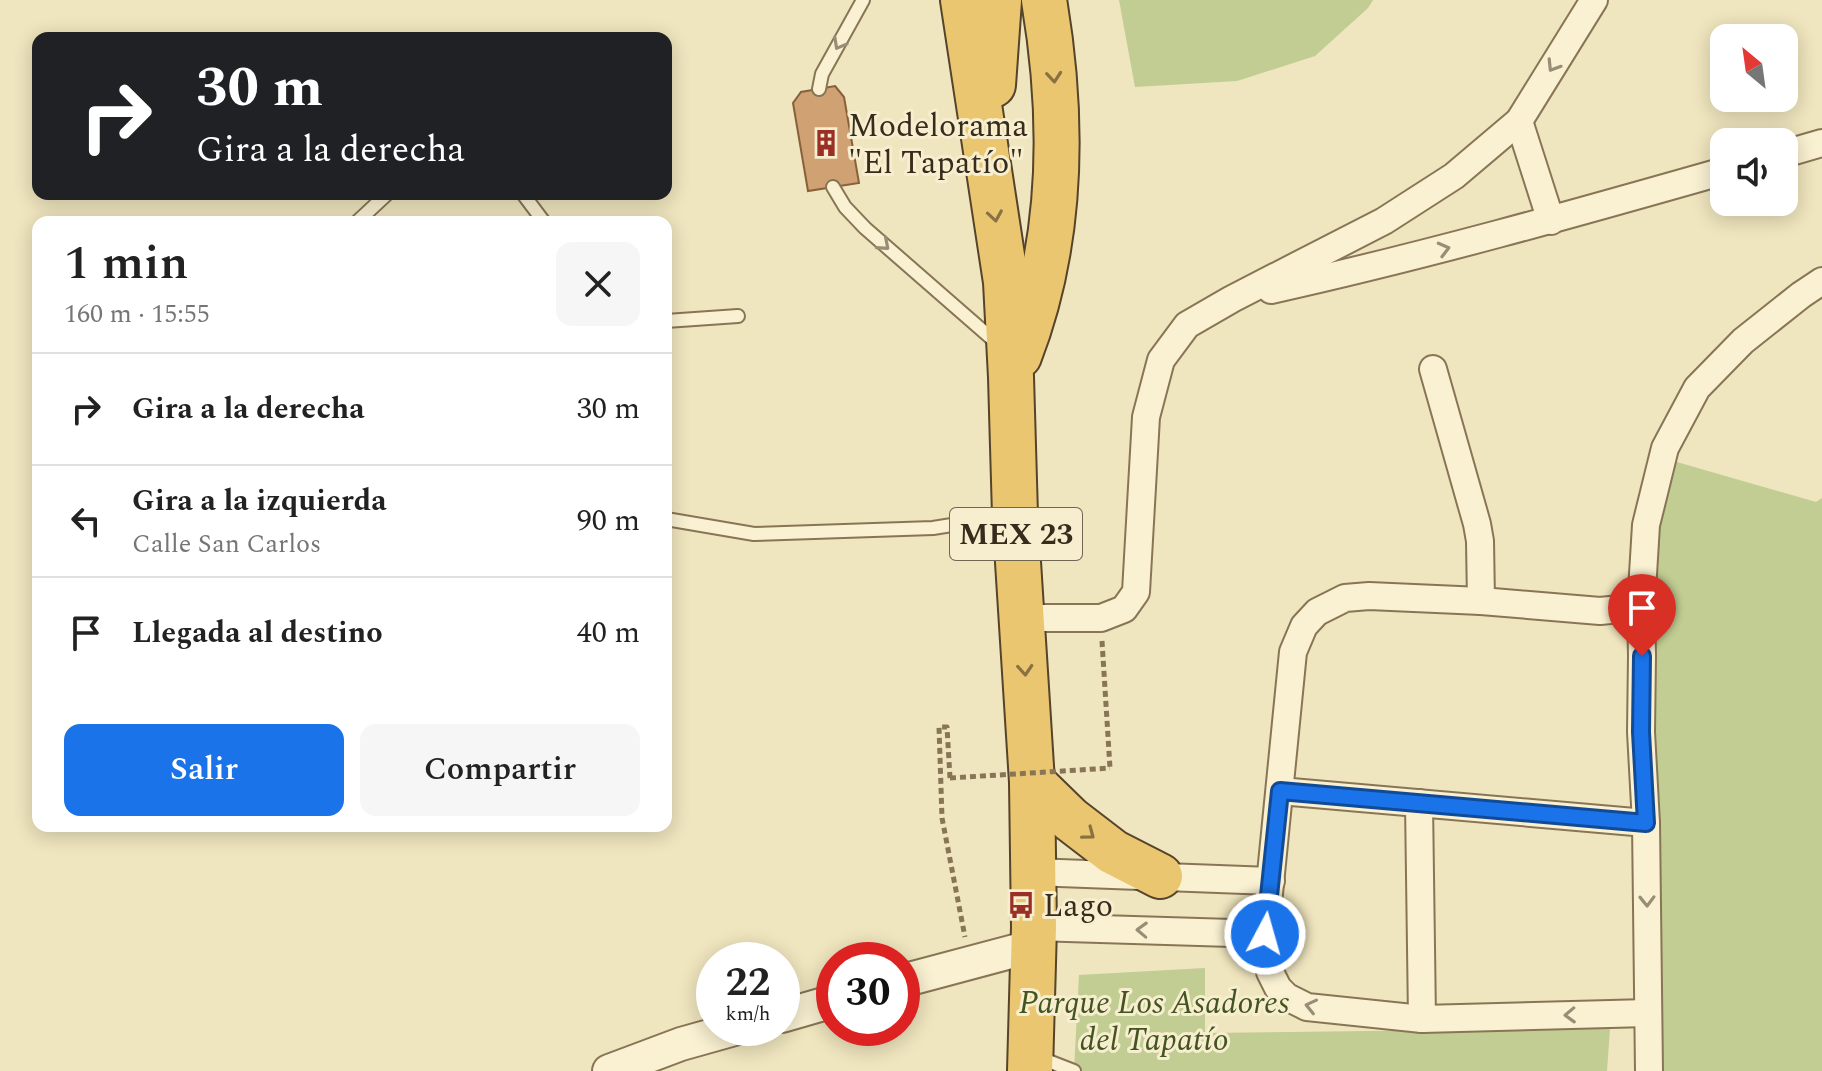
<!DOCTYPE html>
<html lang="es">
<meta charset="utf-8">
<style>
:root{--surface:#fff;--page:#f6f6f6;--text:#222;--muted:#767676;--line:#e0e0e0;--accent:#1a73e8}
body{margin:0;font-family:Spectral,serif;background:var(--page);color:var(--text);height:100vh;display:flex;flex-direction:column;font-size:30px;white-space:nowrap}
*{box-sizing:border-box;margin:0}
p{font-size:26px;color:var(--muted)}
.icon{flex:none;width:44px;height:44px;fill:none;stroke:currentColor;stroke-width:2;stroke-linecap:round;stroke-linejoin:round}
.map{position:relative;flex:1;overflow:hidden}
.drawer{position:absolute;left:32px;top:216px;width:640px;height:616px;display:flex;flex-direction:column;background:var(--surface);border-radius:16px;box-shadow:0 4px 20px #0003}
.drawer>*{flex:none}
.guide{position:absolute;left:32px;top:32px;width:640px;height:168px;border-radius:16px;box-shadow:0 4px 20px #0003;background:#202124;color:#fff;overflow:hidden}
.needle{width:52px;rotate:331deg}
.tools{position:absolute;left:1710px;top:24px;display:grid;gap:16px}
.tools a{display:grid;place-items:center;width:88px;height:88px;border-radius:16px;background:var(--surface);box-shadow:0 4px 20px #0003;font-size:40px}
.speed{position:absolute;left:696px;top:942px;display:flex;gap:16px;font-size:40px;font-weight:700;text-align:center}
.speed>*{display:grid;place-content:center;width:104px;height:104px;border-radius:50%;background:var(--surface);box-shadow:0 4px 20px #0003;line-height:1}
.speed small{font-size:20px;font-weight:400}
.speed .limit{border:12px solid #d22;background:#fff;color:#111}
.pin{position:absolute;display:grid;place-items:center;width:68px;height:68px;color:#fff;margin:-82px -34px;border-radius:50% 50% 50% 0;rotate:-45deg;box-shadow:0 0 8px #0007}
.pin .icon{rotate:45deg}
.me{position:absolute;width:88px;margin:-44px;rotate:6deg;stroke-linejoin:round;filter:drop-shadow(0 0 6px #0008)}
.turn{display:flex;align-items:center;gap:28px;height:168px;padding:0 32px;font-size:36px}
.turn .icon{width:104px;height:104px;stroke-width:2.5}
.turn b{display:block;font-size:56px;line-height:68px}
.round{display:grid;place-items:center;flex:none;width:84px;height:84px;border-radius:16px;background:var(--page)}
.headline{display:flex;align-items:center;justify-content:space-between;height:136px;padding:0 32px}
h1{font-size:48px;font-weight:600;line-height:60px}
.button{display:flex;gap:16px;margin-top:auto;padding:16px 32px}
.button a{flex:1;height:92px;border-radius:16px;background:var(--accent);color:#fff;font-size:32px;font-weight:600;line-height:92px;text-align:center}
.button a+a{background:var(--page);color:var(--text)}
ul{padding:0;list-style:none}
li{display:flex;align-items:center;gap:24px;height:112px;padding:0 32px;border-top:2px solid var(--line)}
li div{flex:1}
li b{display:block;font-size:30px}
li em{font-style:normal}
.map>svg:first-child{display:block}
</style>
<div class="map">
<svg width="1822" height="1071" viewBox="0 0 1822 1071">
<rect width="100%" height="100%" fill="#efe5be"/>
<g fill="#c1cd92">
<polygon points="1119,0 1373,0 1368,8 1315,56 1237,81 1135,87"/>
<polygon points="1663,458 1816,502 1822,498 1822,1071 1649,1071 1642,632"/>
<polygon points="1205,968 1205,1033 1610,1028 1607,1071 1074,1071 1079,975"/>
</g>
<polygon fill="#cfa173" stroke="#88613c" stroke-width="2" points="835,86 844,97 859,183 808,191 793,103 801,92"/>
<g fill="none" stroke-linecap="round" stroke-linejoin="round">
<g stroke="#887556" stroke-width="16">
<g id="service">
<polyline points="819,89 822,74 863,0"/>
<polyline points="833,187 845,207 865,228 998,344"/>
<polyline points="523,194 544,222"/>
<polyline points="357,222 387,194"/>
<polyline points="666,321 738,316"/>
<polyline points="666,519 754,534 933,528 1008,516"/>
<polyline points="1038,1057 1074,1071"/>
</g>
</g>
<g stroke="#887556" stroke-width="30">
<g id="minor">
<polyline points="1519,121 1551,221"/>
<polyline points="1784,154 1822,143"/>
<path d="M 1271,290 C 1424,256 1573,214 1724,171"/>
<polyline points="1433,369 1477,524 1480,541 1481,601"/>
<polyline points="1641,607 1600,611 1481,601 1369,596 1345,598 1317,612 1304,626 1293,652 1265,934 1270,972 1278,988 1287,997 1307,1007 1422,1019 1648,1013"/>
<polyline points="1022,618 1101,618 1124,609 1136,592 1146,417 1161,360 1187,325 1232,299 1384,221 1454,176 1519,121 1594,0"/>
<polyline points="1280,791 1646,823"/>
<polyline points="1419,803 1422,1019"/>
<polyline points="1033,872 1271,881"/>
<polyline points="1034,927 1265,934"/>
<polyline points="1649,1071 1646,823 1641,732 1642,656 1641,607 1646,525 1665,448 1697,388 1743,341 1801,295 1822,281"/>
</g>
</g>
<g stroke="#887556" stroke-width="36">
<g id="tertiary">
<polyline points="902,981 1033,946"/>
<polyline points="782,1016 834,1001"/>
<polyline points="609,1071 681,1044 738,1028"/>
</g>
</g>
<g stroke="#55432b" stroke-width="48">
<g id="trunk">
<polyline points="963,0 1006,282 1011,377 1015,515 1032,782 1034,927 1030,1071"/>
<polyline points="993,85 999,0"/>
<path d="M 1019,356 C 1063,243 1064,118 1044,0"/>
<polyline points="1032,782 1070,819 1113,852 1160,876"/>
</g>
</g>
<g stroke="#887556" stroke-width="5" stroke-dasharray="6 4" stroke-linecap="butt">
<polyline points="1102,641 1110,768"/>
<polyline points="950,778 947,727 939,727 942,818 965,937"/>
</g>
<use href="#service" stroke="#faf1d2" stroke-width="12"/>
<use href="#minor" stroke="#faf1d2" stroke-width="26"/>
<use href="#tertiary" stroke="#faf1d2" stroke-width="32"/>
<use href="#trunk" stroke="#ebc670" stroke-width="44"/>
<polyline stroke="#887556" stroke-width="5" stroke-dasharray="6 4" stroke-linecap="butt" points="950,778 1110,768"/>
</g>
<defs><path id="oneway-chevron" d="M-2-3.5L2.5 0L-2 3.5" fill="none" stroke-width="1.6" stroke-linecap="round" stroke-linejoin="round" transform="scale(2)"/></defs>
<g stroke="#988e77">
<use href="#oneway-chevron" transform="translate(839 44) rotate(119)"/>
<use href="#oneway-chevron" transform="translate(1553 66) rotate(122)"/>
<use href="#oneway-chevron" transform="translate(884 245) rotate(41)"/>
<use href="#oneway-chevron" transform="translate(1444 249) rotate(-15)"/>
<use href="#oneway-chevron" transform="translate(1647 901) rotate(89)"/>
<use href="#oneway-chevron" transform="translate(1142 930) rotate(-178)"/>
<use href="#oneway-chevron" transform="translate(1311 1006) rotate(-167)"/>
<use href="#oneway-chevron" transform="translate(1570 1015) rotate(178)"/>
</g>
<g stroke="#887142">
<use href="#oneway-chevron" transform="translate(1054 77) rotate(85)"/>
<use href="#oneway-chevron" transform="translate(995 216) rotate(81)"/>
<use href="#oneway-chevron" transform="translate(1025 670) rotate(86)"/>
<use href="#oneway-chevron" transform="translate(1089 834) rotate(37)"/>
</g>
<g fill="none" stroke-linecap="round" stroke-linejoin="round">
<g stroke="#114b97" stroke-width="20">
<polyline id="route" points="1265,934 1280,791 1646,823 1641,732 1642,656"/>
</g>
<use href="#route" stroke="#1a73e8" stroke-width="14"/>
</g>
<defs>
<g id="building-bare" transform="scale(2.16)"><path d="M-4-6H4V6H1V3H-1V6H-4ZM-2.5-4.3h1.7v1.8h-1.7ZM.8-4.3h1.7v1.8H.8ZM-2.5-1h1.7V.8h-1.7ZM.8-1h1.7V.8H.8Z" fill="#992f25" stroke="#f6eece" stroke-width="2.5" paint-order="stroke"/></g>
<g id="bus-bare" transform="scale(2.16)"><path d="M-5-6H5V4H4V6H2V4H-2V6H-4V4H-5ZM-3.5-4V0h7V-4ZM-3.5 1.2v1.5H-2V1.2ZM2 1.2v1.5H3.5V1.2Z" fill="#992f25" stroke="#f6eece" stroke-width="2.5" paint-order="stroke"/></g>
</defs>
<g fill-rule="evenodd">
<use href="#building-bare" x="826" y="143"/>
<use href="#bus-bare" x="1021" y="905"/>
</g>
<g text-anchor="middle" stroke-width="6" stroke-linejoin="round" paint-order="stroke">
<rect fill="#f6eece" stroke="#706651" stroke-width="2" x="950" y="508" width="132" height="52" rx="6"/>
<g font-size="30" font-weight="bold" fill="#372b1c">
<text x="1016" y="544">MEX 23</text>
</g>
<g font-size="32" fill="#372b1c" stroke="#f6eece" text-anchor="start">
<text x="848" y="136">Modelorama<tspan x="848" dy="37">"El Tapatío"</tspan></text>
<text x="1043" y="916">Lago</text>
</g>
<g font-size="32" font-style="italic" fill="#435421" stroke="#f6eece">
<text x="1154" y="1013">Parque Los Asadores<tspan x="1154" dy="37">del Tapatío</tspan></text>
</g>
</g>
</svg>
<div class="tools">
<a><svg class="needle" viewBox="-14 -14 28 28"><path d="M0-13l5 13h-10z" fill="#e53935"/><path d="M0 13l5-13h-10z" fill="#767676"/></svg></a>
<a><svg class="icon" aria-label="sound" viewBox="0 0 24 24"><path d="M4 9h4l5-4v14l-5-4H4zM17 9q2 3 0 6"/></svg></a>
</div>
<div class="speed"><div>22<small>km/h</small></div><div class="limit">30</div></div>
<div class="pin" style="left:1642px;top:656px;background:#d93025"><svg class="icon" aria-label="arrive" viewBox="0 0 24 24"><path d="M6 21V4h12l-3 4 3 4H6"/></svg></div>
<svg class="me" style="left:1265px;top:934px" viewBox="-20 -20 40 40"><circle r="17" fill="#1a73e8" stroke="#fff" stroke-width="3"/><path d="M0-11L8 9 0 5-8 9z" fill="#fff"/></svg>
<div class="guide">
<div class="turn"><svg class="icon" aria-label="right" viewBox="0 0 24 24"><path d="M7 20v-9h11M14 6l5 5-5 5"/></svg><div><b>30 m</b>Gira a la derecha</div></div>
</div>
<section class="drawer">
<div class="headline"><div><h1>1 min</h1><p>160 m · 15:55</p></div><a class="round"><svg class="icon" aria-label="close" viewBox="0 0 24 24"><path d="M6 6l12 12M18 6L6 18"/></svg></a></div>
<ul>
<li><svg class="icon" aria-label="right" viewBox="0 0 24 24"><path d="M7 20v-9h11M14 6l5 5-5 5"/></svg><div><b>Gira a la derecha</b></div><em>30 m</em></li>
<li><svg class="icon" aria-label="left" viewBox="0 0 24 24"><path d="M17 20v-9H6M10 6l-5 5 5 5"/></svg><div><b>Gira a la izquierda</b><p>Calle San Carlos</p></div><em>90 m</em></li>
<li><svg class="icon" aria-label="arrive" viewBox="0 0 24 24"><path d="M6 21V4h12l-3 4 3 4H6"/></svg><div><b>Llegada al destino</b></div><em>40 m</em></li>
</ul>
<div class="button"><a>Salir</a><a>Compartir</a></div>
</section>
</div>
